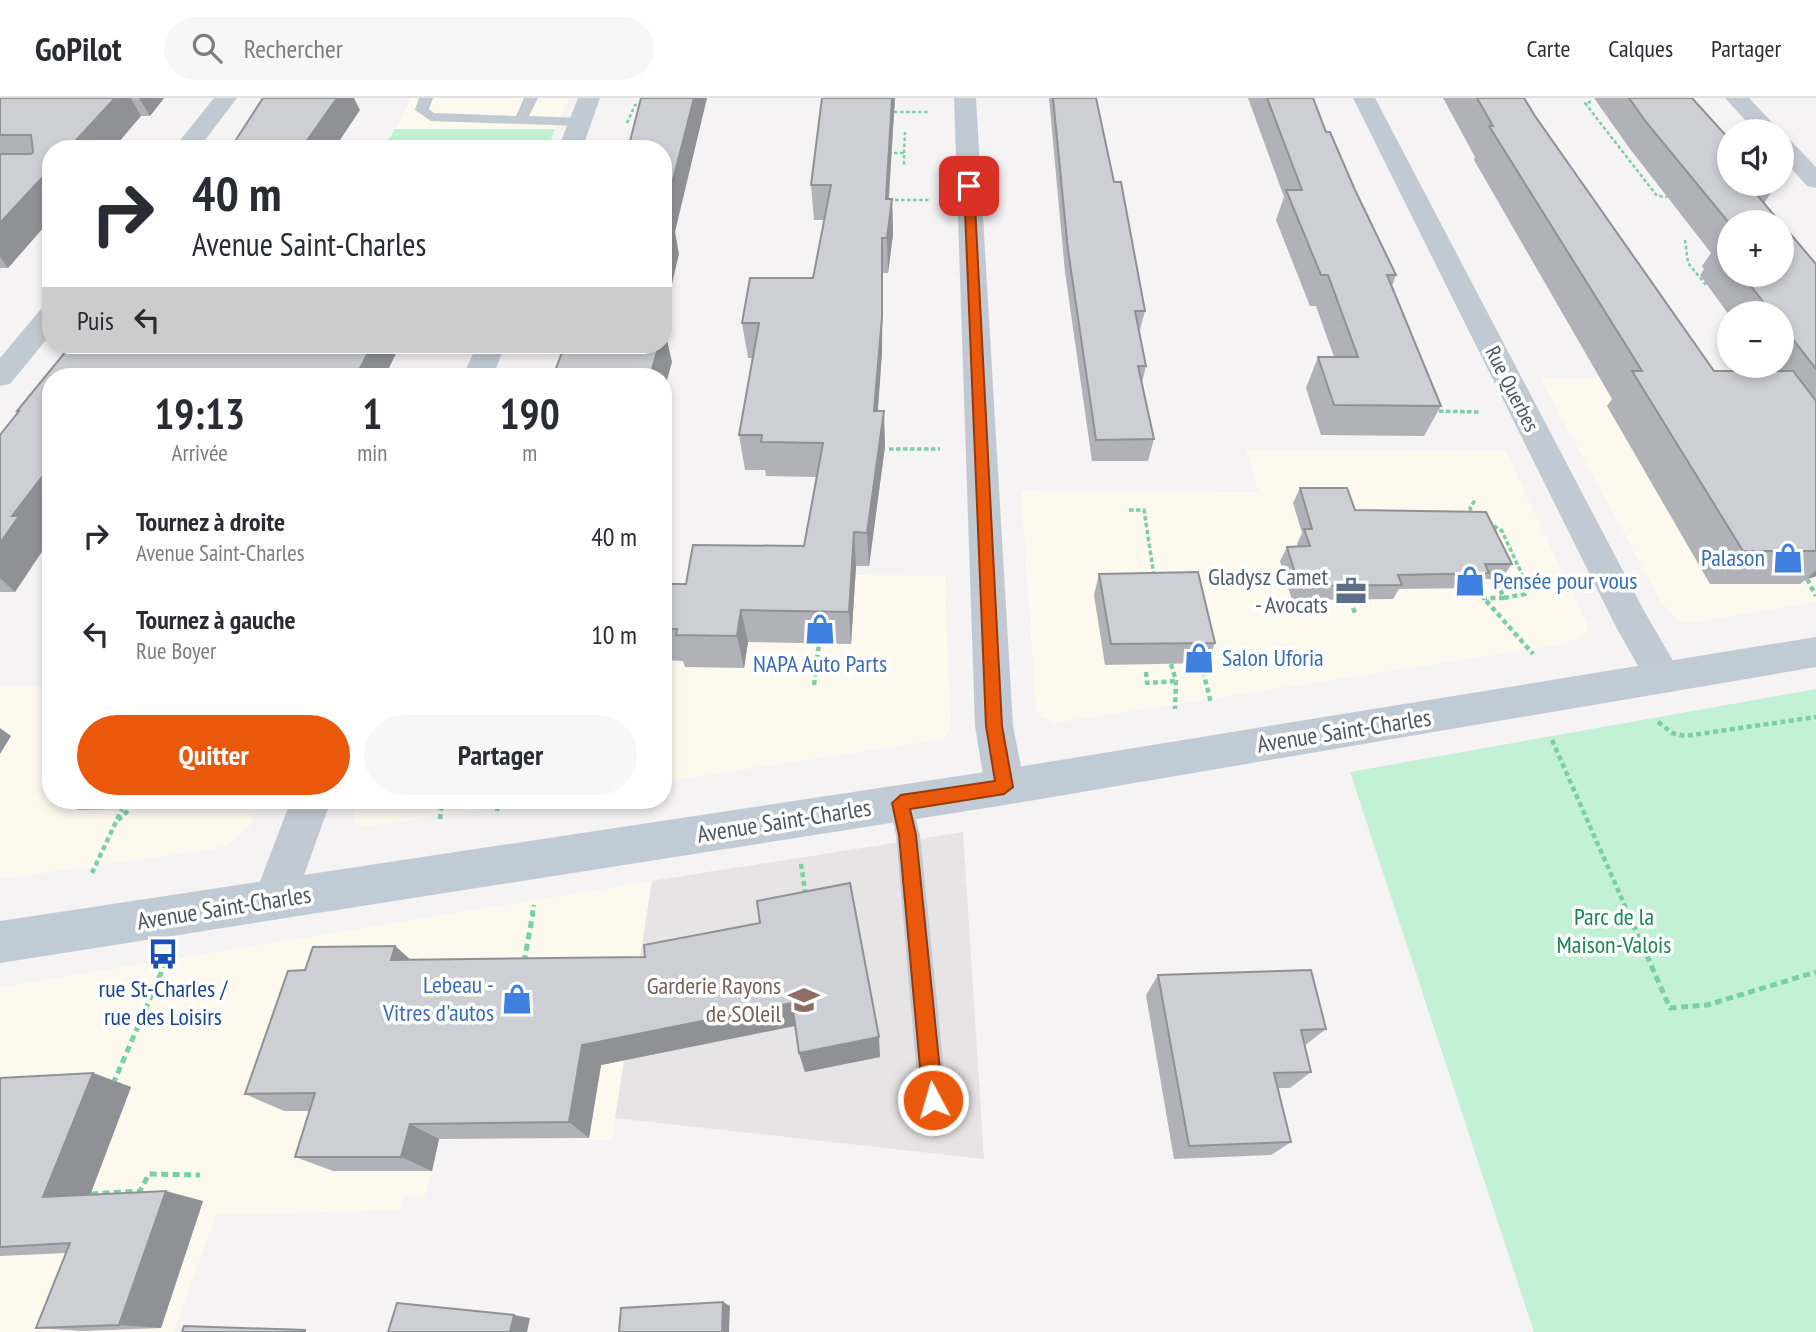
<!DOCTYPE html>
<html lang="fr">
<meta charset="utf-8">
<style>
:root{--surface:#fff;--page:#f7f7f7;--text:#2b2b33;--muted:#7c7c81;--line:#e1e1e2;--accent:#ea580c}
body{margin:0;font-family:"PT Sans Narrow",sans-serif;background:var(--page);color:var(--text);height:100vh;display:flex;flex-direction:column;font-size:26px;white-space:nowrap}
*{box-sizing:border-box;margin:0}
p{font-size:23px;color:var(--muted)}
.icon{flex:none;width:38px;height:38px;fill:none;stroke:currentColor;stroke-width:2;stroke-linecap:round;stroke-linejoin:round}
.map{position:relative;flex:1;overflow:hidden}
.drawer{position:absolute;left:42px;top:270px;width:630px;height:441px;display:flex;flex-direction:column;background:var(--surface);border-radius:28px;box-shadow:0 4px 10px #0003}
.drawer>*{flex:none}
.guide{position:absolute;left:42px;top:42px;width:630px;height:214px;border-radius:28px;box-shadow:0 4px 10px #0003;background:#fff;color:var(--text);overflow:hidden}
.controls{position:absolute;left:1717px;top:21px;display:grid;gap:14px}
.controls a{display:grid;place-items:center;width:77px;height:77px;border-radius:50%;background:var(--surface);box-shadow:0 4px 10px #0003;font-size:35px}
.pin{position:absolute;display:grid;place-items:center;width:60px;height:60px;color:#fff;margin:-30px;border-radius:14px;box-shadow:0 4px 10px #0006}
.me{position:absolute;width:77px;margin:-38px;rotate:354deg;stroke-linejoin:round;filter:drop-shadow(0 0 5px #0008)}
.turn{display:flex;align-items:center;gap:24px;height:147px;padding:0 35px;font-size:32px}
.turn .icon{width:91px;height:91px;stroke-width:2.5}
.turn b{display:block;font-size:49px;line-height:60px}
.then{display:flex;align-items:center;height:66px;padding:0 35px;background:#0003;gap:14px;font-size:26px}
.eta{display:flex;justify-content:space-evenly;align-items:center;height:119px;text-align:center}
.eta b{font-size:42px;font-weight:700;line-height:49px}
.action{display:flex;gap:14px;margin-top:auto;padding:14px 35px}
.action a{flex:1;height:80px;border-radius:42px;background:var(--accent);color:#fff;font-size:28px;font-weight:700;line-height:80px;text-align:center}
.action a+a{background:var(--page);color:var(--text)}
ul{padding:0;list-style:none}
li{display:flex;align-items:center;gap:21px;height:98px;padding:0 35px}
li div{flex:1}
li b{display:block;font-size:26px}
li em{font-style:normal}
header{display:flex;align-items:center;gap:42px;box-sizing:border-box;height:98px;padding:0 35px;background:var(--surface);border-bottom:2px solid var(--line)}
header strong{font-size:33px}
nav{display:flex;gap:38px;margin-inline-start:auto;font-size:24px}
.search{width:490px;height:63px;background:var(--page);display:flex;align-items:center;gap:18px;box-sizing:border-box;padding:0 24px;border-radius:38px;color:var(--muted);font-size:26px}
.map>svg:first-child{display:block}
</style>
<header>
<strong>GoPilot</strong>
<div class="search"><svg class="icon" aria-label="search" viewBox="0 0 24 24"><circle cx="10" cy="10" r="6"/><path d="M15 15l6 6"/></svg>Rechercher</div>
<nav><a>Carte</a><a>Calques</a><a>Partager</a></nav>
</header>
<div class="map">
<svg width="1816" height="1234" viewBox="0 0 1816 1234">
<rect width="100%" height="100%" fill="#f5f3f3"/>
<g fill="#fdf9ef">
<polygon points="412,0 569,0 555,31 395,31"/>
<polygon points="1750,279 1816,372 1816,504 1689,525 1678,523 1661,504 1540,280"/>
<polygon points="1246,351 1505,352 1584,520 1588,529 1585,537 1565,546 1055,625 1040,618 1036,610 1021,393 1258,394"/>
<polygon points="701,475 945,478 950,619 949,632 945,639 938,642 663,684 663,562 684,562"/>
<polygon points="0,589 51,589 51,702 261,702 250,728 229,746 216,751 0,781"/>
<polygon points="357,702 544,702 366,729 353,723"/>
<polygon points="652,783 612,1042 440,1041 425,1098 404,1099 400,1112 216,1117 174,1234 0,1234 0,889"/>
</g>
<polygon fill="#e6e4e5" points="963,734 984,1061 615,1020 652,783"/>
<g fill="#c3f1d5">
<polygon points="395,31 555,31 547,51 383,51"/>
<polygon points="1816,591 1816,1234 1534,1234 1350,674"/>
</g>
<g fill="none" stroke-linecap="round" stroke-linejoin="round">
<g stroke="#7ad0a6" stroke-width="2.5" stroke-dasharray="3.5 2.5" stroke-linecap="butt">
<polyline points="1591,4 1585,5 1657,98 1667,99"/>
<polyline points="894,14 928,14"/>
<polyline points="627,25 635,7 643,7"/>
<polyline points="888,55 904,55 904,68"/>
<polyline points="904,55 905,34"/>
<polyline points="889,102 930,102"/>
<polyline points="1685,142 1688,165 1706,187"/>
</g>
<g stroke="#7ad0a6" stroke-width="3.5" stroke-dasharray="4.5 2.5" stroke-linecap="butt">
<polyline points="1432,313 1479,314"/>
<polyline points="889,351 940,351"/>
<polyline points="1129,412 1144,412 1154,478"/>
<polyline points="1474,419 1470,410 1475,402"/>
<polyline points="1488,424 1502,433 1525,483"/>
</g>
<g stroke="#7ad0a6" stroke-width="4.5" stroke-dasharray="5 3.5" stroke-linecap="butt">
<polyline points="1807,481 1816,498"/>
<polyline points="1475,490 1533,556"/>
<polyline points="1482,500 1504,500 1495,481"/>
<polyline points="1504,500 1525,496 1527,488 1524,481"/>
<polyline points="1350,502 1355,515"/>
<polyline points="1201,565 1211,605"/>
<polyline points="1171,566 1176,583 1175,611"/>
<polyline points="1146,574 1147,585 1176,583"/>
<polyline points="814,587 819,545"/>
<polyline points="1658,624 1672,635 1685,638 1816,619"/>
<polyline points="1552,642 1629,817"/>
<polyline points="541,707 543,702"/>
<polyline points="497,713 499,702"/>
<polyline points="440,721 442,702"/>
<polyline points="118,722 130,711"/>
<polyline points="801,766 806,799"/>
<polyline points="92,775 122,711"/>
<polyline points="532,817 534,807"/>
</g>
<g stroke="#7ad0a6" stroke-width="5" stroke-dasharray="7 4.5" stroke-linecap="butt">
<polyline points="1628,815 1670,910 1707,907 1816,874"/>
<polyline points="524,864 533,815"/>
<polyline points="113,986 165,866"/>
<polyline points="91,1096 140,1093 149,1076 200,1077"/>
</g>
<g fill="#c1cad2" fill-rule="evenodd">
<polygon points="419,0 433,0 429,11 434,15 516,18 524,0 538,0 529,18 580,20 587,24 580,28 431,23 415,12"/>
<polygon points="901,694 910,698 920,737 947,1002 943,1012 933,1016 923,1012 919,1002 896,737 889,705 892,698"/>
</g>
<g fill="#c1cad2" fill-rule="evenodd">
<polygon points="214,0 237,0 198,51 173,51"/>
<polygon points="578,0 600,0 582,51 558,51"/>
<polygon points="954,0 976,0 1013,628 1025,689 1019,701 1005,707 991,701 985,689 975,628"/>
<polygon points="1353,0 1375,0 1643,511 1683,580 1677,591 1664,595 1651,591 1616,529"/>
<polygon points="1725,0 1749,0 1780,33 1755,33"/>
<polygon points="1782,40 1790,42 1816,69 1816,90 1807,88 1782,60"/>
<polygon points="51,209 51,236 10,286 0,288 0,260 41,211"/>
<polygon points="477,247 505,247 493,278 463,278"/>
<polygon points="291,702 331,702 290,816 275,822 260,816 253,802"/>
</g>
<polygon fill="#c1cbd6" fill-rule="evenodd" points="1816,539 1816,569 1005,707 0,865 0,823 1005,671"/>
</g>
<g fill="#b0b2b7">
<polygon points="0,0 164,0 150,18 141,18 51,51 51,121 8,170 1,170 0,171"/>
<polygon points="822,0 895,0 889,101 892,101 893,136 888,175 883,175 882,254 878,313 885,348 869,468 856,468 851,546 748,544 744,570 685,569 683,563 663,562 663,486 686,486 804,448 816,379 766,378 765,372 745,372 739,337 753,260 748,260 742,225 813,180 824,122 814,122 811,87"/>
<polygon points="1049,0 1096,0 1114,84 1145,213 1139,235 1146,268 1142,285 1154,341 1148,363 1092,363 1065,174"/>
<polygon points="1248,0 1313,0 1326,34 1396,177 1392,188 1441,308 1424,338 1321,337 1306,290 1318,259 1334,259 1316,208 1310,208 1276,122 1284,99"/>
<polygon points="1443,0 1524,0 1535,18 1714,273 1771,273 1767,268 1782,268 1782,215 1729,215 1729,217 1700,177 1704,171 1702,168 1711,155 1630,51 1594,0 1692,0 1774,90 1764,105 1729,124 1729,177 1782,177 1816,166 1816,478 1814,479 1807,481 1800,486 1710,486 1607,308 1612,301 1474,62 1475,59"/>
<polygon points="71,247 400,247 385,278 51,278 51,432 43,442 47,446 15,494 0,494 0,337 18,315 17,313"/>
<polygon points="1300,390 1355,412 1512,466 1501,481 1485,481 1479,490 1399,491 1393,501 1292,502 1280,463 1287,449 1298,449 1297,446 1302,435 1293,405"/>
<polygon points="1099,476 1215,545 1207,565 1105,567 1094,497"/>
<polygon points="63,702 167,702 164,710 78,712"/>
<polygon points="395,848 411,862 645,859 880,959 805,974 799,955 795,928 601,967 589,1040 439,1041 432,1073 333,1073 295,1059 310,1013 284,1013 245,996 305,872"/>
<polygon points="1158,877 1326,931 1304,948 1311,974 1290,990 1278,990 1291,1044 1271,1057 1174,1061 1146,897"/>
<polygon points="93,975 131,989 90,1097 203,1103 161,1230 82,1233 36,1230 66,1155 0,1158 0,980"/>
</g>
<g fill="#909195">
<polygon points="115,0 131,0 141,18 113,51 68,51"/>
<polygon points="139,0 164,0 150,18"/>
<polygon points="335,0 354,0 360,12 334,51 301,51"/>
<polygon points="694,0 707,0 675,134 679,156 663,224 663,121"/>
<polygon points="892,0 895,0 886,136 886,101"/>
<polygon points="51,70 51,121 8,170 0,159 0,125"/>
<polygon points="892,101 893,136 888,175 887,140"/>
<polygon points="882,140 882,254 875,347 874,313"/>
<polygon points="664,229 672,264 663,297 663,278 650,278 659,247 663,247"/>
<polygon points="372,247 400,247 385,278 356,278"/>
<polygon points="884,313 885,348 869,468 867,435"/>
<polygon points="51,367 51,432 43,442 47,446 15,494 0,480 0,445 12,418"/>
<polygon points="854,434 856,468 851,546 849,514"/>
<polygon points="1816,472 1816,478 1814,479 1807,481"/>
<polygon points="741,512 748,544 744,570 737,538"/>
<polygon points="0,630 11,638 0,656"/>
<polygon points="153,702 167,702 164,710"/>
<polygon points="395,848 423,873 391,862"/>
<polygon points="792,905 799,927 601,967 589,1040 569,1024 582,947"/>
<polygon points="879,939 880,959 805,974 799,955"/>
<polygon points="93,975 131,989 86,1108 43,1099"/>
<polygon points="410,1026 439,1041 432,1073 401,1059"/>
<polygon points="166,1093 203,1103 161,1230 119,1227"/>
<polygon points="723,1204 730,1208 729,1234 722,1234"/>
<polygon points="514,1217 530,1220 527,1234 510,1234"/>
</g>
<g fill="#cdcfd5" stroke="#909195" stroke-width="2">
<polygon points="0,0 115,0 68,51 51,51 51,70 0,125 0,56 31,56 33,54 31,37 0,37"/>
<polygon points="263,0 337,0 301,51 230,51"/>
<polygon points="641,0 694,0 663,121 672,121 663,157 663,51 628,51"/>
<polygon points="822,0 892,0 886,101 892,101 887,140 882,140 882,219 874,313 884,313 867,435 854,434 849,514 741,512 737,538 676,537 677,531 663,531 663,486 686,486 693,447 804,448 823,345 761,344 762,337 739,337 759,225 742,225 750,180 813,180 831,87 811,87"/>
<polygon points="1053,0 1096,0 1114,84 1121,84 1145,213 1135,213 1146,268 1138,268 1154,341 1096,342 1068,152"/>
<polygon points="1267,0 1313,0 1326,34 1330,34 1355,92 1396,177 1387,177 1441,308 1334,307 1318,259 1358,259 1328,177 1321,177 1286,92 1302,92"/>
<polygon points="1477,0 1524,0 1535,18 1714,273 1793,273 1816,303 1816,453 1743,453 1632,273 1642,273 1489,28 1493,28"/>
<polygon points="1629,0 1692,0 1729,41 1729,86 1770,86 1774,90 1751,90 1780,124 1729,125 1646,24"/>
<polygon points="1782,126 1816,166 1816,271 1782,227 1782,215 1772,215 1742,177 1782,177"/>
<polygon points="1722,140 1729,140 1729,160 1720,149 1728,149"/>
<polygon points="71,247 372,247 356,278 288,278 290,274 145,274 142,278 51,278 51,367 12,418 19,418 0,445 0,337 19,313 17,313"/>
<polygon points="565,247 659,247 650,278 553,278"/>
<polygon points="1300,390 1347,390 1355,412 1486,414 1512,466 1485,466 1489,475 1398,477 1402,487 1299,488 1287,449 1310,448 1304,431 1312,431"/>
<polygon points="1198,474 1215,545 1111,546 1099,476"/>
<polygon points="51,678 51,689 45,689"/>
<polygon points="850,785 879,939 799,955 792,905 582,947 569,1024 410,1026 401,1059 295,1059 315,995 245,996 288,873 305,872 313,849 395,848 391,862 645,859 644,847 760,825 757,803"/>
<polygon points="1311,872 1326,931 1301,932 1311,974 1274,975 1291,1044 1189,1048 1158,877"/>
<polygon points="93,975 43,1099 166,1093 119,1227 36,1230 70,1145 0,1149 0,980"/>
<polygon points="723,1204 722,1234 619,1234 621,1210"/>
<polygon points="397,1205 514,1217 510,1234 388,1234"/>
<polygon points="184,1228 305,1232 305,1234 182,1234"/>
</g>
<polygon fill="#ea580c" stroke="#983908" stroke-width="2" points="969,85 974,88 1002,628 1013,689 1004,696 910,711 916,737 943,1002 940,1010 933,1012 926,1010 923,1002 899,737 892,705 901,697 995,683 986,628 964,88"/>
<defs>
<g id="shop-bare" transform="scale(2.415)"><path d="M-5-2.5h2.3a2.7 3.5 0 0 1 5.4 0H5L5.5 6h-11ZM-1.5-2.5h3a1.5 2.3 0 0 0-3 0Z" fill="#3f7fe0" stroke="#fff" stroke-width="2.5" paint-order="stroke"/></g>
<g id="office-bare" transform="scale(2.415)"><path d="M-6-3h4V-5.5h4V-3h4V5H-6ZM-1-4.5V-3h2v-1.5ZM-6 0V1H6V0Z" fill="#5c6f8a" stroke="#fff" stroke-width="2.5" paint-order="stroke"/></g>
<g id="bus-bare" transform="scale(2.415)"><path d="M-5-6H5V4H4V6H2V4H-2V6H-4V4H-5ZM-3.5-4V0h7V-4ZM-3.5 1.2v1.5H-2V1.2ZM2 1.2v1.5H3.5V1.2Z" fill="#1a4fb4" stroke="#fff" stroke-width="2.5" paint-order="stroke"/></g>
<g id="school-bare" transform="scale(2.415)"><path d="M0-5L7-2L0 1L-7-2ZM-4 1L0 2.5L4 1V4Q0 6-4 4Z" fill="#8d6e63" stroke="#fff" stroke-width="2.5" paint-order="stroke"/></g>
</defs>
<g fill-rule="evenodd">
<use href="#shop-bare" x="1788" y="460"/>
<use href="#shop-bare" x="1470" y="483"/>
<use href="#office-bare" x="1351" y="493"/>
<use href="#shop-bare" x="820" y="531"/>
<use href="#shop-bare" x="1199" y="560"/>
<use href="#bus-bare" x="163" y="856"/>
<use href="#shop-bare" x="517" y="901"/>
<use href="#school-bare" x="804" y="902"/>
</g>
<g text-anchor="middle" stroke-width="7" stroke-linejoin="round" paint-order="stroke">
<g font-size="21" fill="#4a5661" stroke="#fff">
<text transform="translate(1512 291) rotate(63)" y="7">Rue Querbes</text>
</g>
<g font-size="24" fill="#366cbe" stroke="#fff" text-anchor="end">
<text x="1765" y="468">Palason</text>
<text x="1493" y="491" text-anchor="start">Pensée pour vous</text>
<text x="1222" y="568" text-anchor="start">Salon Uforia</text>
<text x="820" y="574" text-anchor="middle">NAPA Auto Parts</text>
<text x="494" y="895">Lebeau -<tspan x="494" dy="28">Vitres d'autos</tspan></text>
</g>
<g font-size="24" fill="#4e5e75" stroke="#fff" text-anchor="end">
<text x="1328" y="487">Gladysz Camet<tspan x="1328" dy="28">- Avocats</tspan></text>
</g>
<g font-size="24" fill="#4a5661" stroke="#fff">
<text transform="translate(1344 633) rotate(-9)" y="8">Avenue Saint-Charles</text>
<text transform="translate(784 723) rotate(-9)" y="8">Avenue Saint-Charles</text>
<text transform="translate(224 810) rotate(-9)" y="8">Avenue Saint-Charles</text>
</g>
<g font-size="24" fill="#17864f" stroke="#fff">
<text x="1614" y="827">Parc de la<tspan x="1614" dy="28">Maison-Valois</tspan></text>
</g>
<g font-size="24" fill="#785e54" stroke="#fff" text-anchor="end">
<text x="781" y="896">Garderie Rayons<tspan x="781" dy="28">de SOleil</tspan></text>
</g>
<g font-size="24" fill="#164399" stroke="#fff">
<text x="163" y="899">rue St-Charles /<tspan x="163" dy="28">rue des Loisirs</tspan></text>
</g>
</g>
</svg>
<div class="controls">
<a><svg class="icon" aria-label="sound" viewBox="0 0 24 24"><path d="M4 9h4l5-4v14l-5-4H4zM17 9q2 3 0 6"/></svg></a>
<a>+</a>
<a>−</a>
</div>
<div class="pin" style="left:969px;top:88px;background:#d93025"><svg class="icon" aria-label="arrive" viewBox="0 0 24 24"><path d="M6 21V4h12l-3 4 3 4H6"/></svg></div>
<svg class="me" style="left:933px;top:1002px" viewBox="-20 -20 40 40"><circle r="17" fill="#ea580c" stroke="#fff" stroke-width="3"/><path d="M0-11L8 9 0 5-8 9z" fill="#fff"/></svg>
<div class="guide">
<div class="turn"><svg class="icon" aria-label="right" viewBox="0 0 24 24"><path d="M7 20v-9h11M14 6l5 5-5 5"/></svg><div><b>40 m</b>Avenue Saint-Charles</div></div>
<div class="then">Puis<svg class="icon" aria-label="left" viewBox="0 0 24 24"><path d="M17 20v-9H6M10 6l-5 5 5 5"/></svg></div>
</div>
<section class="drawer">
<div class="eta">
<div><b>19:13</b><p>Arrivée</p></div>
<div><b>1</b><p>min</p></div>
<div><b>190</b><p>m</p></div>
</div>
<ul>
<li><svg class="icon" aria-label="right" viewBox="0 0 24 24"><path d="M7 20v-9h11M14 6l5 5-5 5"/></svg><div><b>Tournez à droite</b><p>Avenue Saint-Charles</p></div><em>40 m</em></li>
<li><svg class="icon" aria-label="left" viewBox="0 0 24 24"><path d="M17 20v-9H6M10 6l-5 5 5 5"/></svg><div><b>Tournez à gauche</b><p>Rue Boyer</p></div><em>10 m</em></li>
</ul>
<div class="action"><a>Quitter</a><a>Partager</a></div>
</section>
</div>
